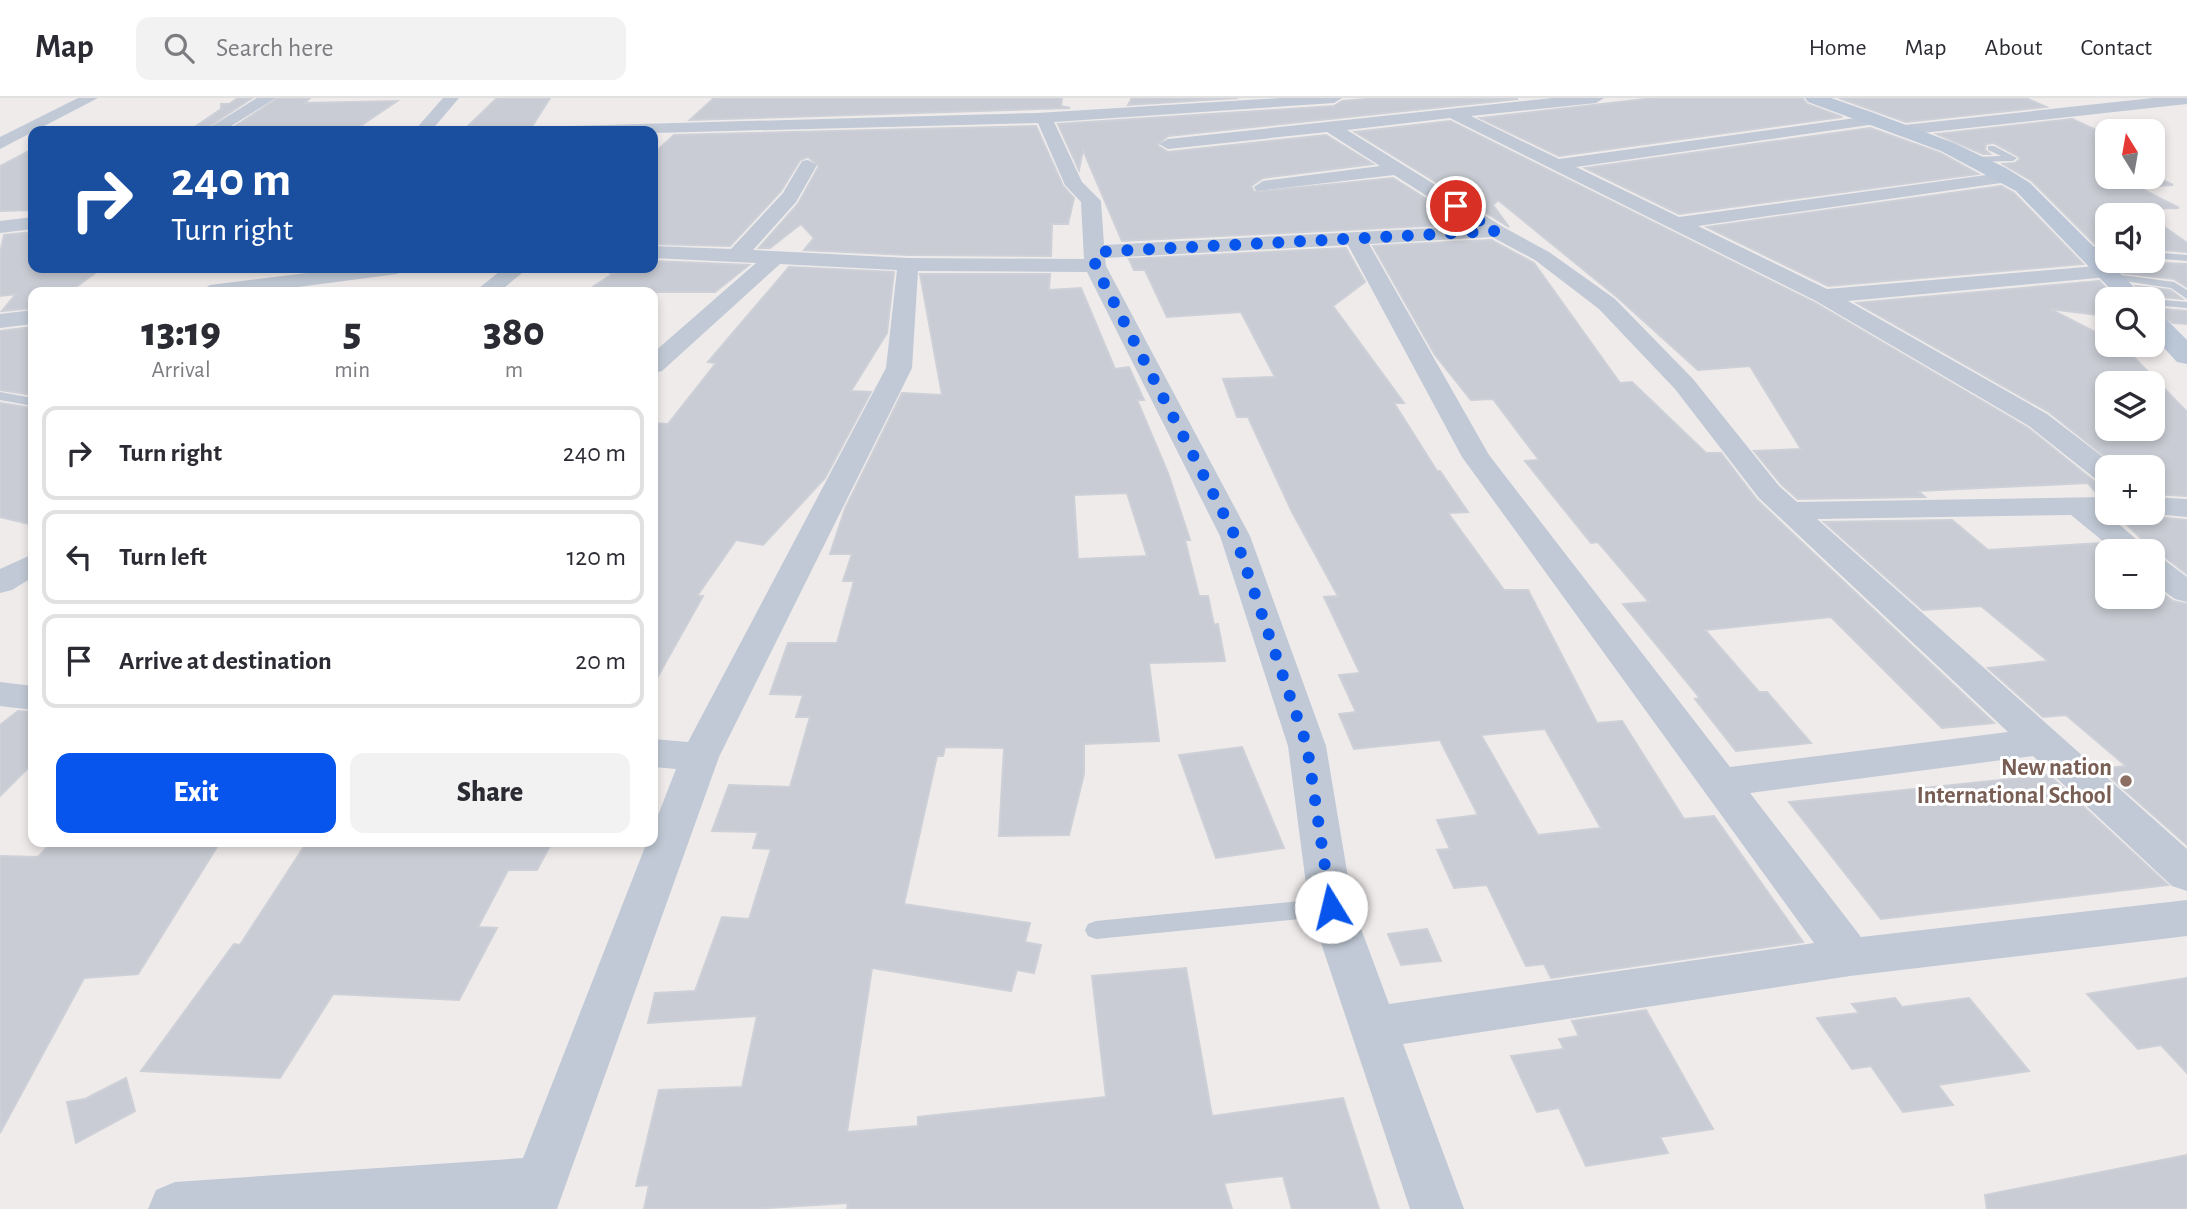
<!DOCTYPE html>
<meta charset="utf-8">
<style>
:root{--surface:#fff;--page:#f2f2f3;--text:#2b2b33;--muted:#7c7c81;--line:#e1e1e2;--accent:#0755ed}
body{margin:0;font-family:"Alegreya Sans",sans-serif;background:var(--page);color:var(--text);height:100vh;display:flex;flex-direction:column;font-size:26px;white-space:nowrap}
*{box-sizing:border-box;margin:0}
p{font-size:23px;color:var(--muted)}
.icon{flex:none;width:38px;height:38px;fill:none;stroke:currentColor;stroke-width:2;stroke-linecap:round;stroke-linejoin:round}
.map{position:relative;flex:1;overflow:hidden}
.drawer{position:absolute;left:28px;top:189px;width:630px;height:560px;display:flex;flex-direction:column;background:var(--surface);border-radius:14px;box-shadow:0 4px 10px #0003}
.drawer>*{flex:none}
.guide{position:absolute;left:28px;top:28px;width:630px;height:147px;border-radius:14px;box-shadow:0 4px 10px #0003;background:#1a4fa0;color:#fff;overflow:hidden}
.needle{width:46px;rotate:349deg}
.tools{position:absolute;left:2095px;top:21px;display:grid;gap:14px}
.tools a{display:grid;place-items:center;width:70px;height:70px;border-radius:14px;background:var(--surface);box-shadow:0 4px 10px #0003;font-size:35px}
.pin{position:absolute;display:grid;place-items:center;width:60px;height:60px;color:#fff;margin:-30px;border:4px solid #fff;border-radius:50%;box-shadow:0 2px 7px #0007}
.me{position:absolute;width:77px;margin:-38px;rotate:351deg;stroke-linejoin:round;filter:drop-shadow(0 0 5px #0008)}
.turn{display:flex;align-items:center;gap:24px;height:147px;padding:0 28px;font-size:32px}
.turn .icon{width:91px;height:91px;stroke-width:2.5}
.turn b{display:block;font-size:49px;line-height:60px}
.eta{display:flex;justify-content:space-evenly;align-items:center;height:119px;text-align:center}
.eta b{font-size:42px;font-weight:800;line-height:49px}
.cta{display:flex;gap:14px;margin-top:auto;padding:14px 28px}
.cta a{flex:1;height:80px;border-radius:14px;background:var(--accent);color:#fff;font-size:28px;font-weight:800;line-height:80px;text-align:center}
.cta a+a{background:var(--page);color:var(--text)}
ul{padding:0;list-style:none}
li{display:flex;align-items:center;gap:21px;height:94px;margin:0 14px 10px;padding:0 14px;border:4px solid var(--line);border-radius:14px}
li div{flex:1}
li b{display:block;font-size:26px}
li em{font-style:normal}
header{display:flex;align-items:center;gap:42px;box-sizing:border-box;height:98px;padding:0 35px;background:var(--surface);border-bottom:2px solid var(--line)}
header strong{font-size:33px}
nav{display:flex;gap:38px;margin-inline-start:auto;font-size:24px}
.search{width:490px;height:63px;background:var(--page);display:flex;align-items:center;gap:18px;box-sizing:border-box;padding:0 24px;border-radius:14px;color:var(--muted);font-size:26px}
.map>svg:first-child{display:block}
</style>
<header>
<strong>Map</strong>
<div class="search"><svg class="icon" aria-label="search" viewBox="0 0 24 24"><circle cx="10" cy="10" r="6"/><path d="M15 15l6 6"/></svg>Search here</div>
<nav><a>Home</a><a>Map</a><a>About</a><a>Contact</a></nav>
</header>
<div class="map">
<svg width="2187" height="1111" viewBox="0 0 2187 1111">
<rect width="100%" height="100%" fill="#efebeb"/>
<g fill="#c9ccd4" stroke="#ced0d8" stroke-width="2" fill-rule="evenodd">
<polygon points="238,0 252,0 202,33 189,33 221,11 221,6 229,6"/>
<polygon points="278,0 310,0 305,5 397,3 353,33 228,33"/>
<polygon points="497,0 550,0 531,30 464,32"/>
<polygon points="714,0 1062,0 1061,8 1070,10 690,22"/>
<polygon points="1132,0 1238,0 1128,7"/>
<polygon points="1377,0 1518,1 1168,38 1157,47 1168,54 1326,37 1373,66 1263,80 1251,88 1254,94 1393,80 1466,126 1122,143 1083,52 1079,72 1058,26 1334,8 1342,3"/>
<polygon points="1654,0 1802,0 1807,6 1842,19 1559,58 1480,20"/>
<polygon points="1839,0 2026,0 2046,9 1906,24"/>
<polygon points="2072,21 2107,37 2107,79 2152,77 2173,87 2138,89 2179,110 2140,111 2149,117 2107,117 2107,146 2095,146 2032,83 2003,66 2015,65 2020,61 2018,58 1994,45 1986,46 1985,52 1990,56 1983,56 1937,36"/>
<polygon points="1450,23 1815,205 2028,330 2095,384 2107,387 2107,396 2098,397 2088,385 1918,393 1925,399 1798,401 1781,386 1754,353 1801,351 1750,268 1698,272 1617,199 1498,102 1493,107 1509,129 1355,34"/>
<polygon points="1036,28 1063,88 1074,100 1068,126 1052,126 1051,158 908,157 804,152 814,140 801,126 770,150 759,150 798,106 819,68 808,59 800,62 781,93 730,148 653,146 653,56 674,37"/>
<polygon points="1870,30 1940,55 1978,76 1679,116 1585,70"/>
<polygon points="33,51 33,112 0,113 0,68"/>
<polygon points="2001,88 2014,95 2083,166 1828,188 1707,129"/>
<polygon points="2152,120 2187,145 2187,154 2152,151"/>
<polygon points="33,134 33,174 37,170 102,170 69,194 33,194 33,210 2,213 16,196 0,198 0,155 4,137"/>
<polygon points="1491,142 1534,165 1620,285 1632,284 1706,355 1721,355 1757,402 1994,625 1942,630 1831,519 1705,532 1759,594 1767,594 1811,645 1736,653 1695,601 1700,600 1623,506 1649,504 1598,444 1591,445 1525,363 1539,362 1493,301 1471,302 1435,257 1373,148"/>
<path d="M 1346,150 L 1365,184 L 1333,208 L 1404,305 L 1394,305 L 1437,373 L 1440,373 L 1468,414 L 1448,415 L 1504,492 L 1528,492 L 1597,625 L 1622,623 L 1684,721 L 1714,718 L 1803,844 L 1551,880 L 1544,866 L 1526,868 L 1487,787 L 1454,790 L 1437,752 L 1450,751 L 1437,722 L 1478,717 L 1440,642 L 1354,651 L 1339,616 L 1356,614 L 1339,577 L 1360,575 L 1324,499 L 1338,498 L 1292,414 L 1248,319 L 1237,319 L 1223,281 L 1275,279 L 1241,214 L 1167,219 L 1145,172 L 1134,172 L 1129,161 ZM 1545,631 L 1601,730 L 1538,737 L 1481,637 Z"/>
<polygon points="653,163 749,167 715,194 585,194 614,175 611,175 617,170 653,170"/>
<polygon points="2111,163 2187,166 2187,189 2174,181 2123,175"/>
<polygon points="789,169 894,174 887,235 851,293 871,294 825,380 763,447 736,442 697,498 703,498 653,587 653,325 668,326 716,265 708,264"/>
<path d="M 920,176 L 1050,176 L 1049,192 L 1081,190 L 1115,271 L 1129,269 L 1144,302 L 1137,302 L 1168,375 L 1190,442 L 1185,442 L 1199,498 L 1208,498 L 1214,527 L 1218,526 L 1225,563 L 1149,565 L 1159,643 L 1084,646 L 1084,676 L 1069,737 L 999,738 L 1004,650 L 945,649 L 943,658 L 937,658 L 904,806 L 1030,825 L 1025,844 L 1041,847 L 1034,875 L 1017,872 L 1011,893 L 872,870 L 847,1034 L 918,1028 L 918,1019 L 1106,999 L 1092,878 L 1186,870 L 1212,1018 L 1343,1000 L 1379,1111 L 1292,1111 L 1283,1078 L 1224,1085 L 1232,1111 L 847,1111 L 848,1105 L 751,1111 L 644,1111 L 649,1087 L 636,1088 L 659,992 L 742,989 L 757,918 L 648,925 L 655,895 L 695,893 L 722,819 L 749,821 L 771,751 L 753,750 L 758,734 L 712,733 L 729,687 L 790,689 L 810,619 L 796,619 L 803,597 L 770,596 L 788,545 L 837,545 L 854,483 L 843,483 L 852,456 L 830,456 L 845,411 L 902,295 L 942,297 ZM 1127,395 L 1147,458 L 1078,461 L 1074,397 Z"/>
<path d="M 2099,183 L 2117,201 L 2107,201 L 2107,218 L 2050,211 L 2107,240 L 2107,247 L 2124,249 L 2187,314 L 2187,398 L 2152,396 L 2152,369 L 2118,369 L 2049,314 L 1857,205 ZM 2107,285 L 2152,285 L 2152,331 L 2107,331 Z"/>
<polygon points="2136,188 2170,192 2182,201 2152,198 2149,201"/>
<polygon points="2152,210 2187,213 2187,226 2173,225"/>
<polygon points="33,229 33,297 0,292 0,233"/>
<polygon points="0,305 33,310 33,427 0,419"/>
<polygon points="2119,415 2187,422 2187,476 2165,459 2152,456 2152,451 2117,417"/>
<polygon points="1952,422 1988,452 2101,445 2111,453 2107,453 2107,499 2152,499 2152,488 2173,503 2187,506 2187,747 2101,671 2126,668 2066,617 2043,619 1988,570 2048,563 1981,508 1923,512 1824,424"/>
<polygon points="18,613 33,614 33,665 0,698 0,627"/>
<polygon points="1242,649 1284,750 1216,760 1179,657"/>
<polygon points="2049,677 2168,787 1881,821 1789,704"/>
<polygon points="52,744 220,744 138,876 84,880 0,1035 0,758 38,759"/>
<polygon points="307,744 552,744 537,772 508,772 478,829 497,830 459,902 333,896 280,980 141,973 234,846 240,847"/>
<polygon points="1427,831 1441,863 1401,867 1388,836"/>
<polygon points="2187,880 2187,975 2161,947 2138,951 2087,896"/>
<polygon points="1895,900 1902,909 1969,900 2029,973 1938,987 1953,1007 1903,1014 1871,968 1852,971 1817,920 1859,915 1852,906"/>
<polygon points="1646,912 1713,1031 1660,1039 1668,1055 1586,1068 1559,1010 1537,1014 1511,958 1564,951 1559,941 1579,938 1572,923"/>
<polygon points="126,980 135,1013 76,1045 67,1004 85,1001"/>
<polygon points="2187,1057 2187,1111 1987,1111 1985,1097"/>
</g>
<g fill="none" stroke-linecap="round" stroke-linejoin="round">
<g fill="#c0c9d5" fill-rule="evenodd">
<polygon points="1988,48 1994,48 2017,60 2013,63 1972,64 1975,59 2001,58 1988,52"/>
<polygon points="2080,148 2107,149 2107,155 2080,152"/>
<polygon points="2152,154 2187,157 2187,163 2152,160"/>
<polygon points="2114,176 2174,184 2187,192 2187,201 2171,190 2110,181 2110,177"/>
<polygon points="2149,201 2152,201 2187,204 2187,210 2152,207 2152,201"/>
<polygon points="0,294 33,300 33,308 0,302"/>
<polygon points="1331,800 1339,803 1342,809 1339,815 1331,818 1096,841 1088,838 1085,832 1088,826 1096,823"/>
</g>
<g fill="#c0c9d5" fill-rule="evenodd">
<polygon points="78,0 98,0 0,51 0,39"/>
<polygon points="257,0 276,0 223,33 204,33"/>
<polygon points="443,0 459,0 431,33 414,33"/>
<path d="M 1281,0 L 1342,0 L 1334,5 L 1054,24 L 1082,84 L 1101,103 L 1104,147 L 1474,128 L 1394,77 L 1256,93 L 1254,89 L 1263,83 L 1380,68 L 1327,34 L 1168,51 L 1159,46 L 1168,41 L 1552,0 L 1604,0 L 1596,5 L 1471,18 L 1559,61 L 1877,17 L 1885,22 L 1883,25 L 1576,69 L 1679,119 L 2008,74 L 2017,79 L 2008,84 L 1698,128 L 1827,191 L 2108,167 L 2116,168 L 2119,173 L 2116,178 L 2108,179 L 1848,203 L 2047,316 L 2116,369 L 2107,369 L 2107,385 L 2097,382 L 2029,328 L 1816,203 L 1450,20 L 1347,32 L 1503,129 L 1549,154 L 1615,201 L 1693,281 L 1779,388 L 1797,404 L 2107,399 L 2107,415 L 2116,415 L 2108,417 L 2150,453 L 2115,453 L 2071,417 L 1817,421 L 2187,751 L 2187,793 L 2172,788 L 2033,658 L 1750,695 L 1861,839 L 2187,802 L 2187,838 L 1850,878 L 1403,946 L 1464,1111 L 1410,1111 L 1309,809 L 1288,648 L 1220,438 L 1087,174 L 918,173 L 912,270 L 719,659 L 557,1111 L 148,1111 L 156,1092 L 175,1084 L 523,1060 L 647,744 L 653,744 L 653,730 L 676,671 L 653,669 L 653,641 L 688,644 L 886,270 L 897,172 L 780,166 L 662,273 L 653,275 L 653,255 L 756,165 L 653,160 L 653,148 L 731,151 L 783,95 L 802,63 L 808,62 L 817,67 L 796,104 L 753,152 L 908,160 L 1084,161 L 1081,104 L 1065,87 L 1038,25 L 653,35 L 532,33 L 534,29 L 1037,15 ZM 1492,139 L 1535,162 L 1599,211 L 1675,291 L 1759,400 L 2008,634 L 1730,669 L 1489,357 L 1369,146 ZM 1348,147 L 1462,359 L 1814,845 L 1389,906 L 1353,809 L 1326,648 L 1250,438 L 1106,168 L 1105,160 Z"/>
<polygon points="2153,0 2187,0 2187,6 1904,37 1896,32 1904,27"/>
<polygon points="33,119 33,131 0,135 0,123"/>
<polygon points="348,170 408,170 397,176 260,194 199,194 210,187"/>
<polygon points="504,170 528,170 499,194 474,194"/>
<polygon points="33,212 33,226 0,230 0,216"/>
<polygon points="2152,399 2187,401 2187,419 2143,415 2152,415"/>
<polygon points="33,456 33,479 12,492 0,495 0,471"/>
<polygon points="2152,459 2163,461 2187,479 2187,504 2175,501 2152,484"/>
<polygon points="0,584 33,588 33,612 0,608"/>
</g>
<g fill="#bbc6d7" fill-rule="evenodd">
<polygon points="1805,0 1831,0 1874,15 1954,45 2006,70 2030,85 2146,201 2120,201 2016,93 1941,53 1808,4"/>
<polygon points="2152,213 2161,216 2187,242 2187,266 2177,264 2152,237"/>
</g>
</g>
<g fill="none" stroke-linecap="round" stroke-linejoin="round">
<polyline stroke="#0755ed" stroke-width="12" stroke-dasharray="0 21.6" points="1331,809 1307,648 1235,438 1095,168 1096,154 1496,133 1456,108"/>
</g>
<circle fill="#8d6e63" stroke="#fff" stroke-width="2.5" cx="2126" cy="683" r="7"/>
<g text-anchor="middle" stroke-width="6" stroke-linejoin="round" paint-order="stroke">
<g font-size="24" font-weight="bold" fill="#785e54" stroke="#fff" text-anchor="end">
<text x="2112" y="677">New nation<tspan x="2112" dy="28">International School</tspan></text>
</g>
</g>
</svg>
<div class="tools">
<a><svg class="needle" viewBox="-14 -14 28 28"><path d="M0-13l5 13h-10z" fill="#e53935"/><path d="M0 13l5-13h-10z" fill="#7c7c81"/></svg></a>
<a><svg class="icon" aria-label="sound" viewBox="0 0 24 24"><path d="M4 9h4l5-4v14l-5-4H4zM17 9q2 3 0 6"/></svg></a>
<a><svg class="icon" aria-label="search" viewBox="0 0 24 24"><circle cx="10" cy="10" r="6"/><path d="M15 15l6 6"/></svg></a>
<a><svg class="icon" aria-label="layers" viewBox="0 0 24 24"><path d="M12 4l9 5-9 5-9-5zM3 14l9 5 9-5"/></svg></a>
<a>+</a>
<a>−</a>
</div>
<div class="pin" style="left:1456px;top:108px;background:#d93025"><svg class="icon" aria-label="arrive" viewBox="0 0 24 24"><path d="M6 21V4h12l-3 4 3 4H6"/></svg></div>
<svg class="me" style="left:1331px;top:809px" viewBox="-20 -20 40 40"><circle r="19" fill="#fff"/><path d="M0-13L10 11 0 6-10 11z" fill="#0755ed"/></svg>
<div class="guide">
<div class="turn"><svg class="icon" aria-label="right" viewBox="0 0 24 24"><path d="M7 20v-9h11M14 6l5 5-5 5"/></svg><div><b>240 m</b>Turn right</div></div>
</div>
<section class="drawer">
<div class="eta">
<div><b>13:19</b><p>Arrival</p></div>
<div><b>5</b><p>min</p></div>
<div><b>380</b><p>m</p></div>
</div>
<ul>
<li><svg class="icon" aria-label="right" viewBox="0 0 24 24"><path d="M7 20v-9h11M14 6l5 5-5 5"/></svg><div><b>Turn right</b></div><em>240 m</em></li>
<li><svg class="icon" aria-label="left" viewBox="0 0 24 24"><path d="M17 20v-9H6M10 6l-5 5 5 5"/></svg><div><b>Turn left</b></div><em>120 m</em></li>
<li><svg class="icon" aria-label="arrive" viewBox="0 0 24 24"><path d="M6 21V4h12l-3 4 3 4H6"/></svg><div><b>Arrive at destination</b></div><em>20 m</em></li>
</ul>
<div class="cta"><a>Exit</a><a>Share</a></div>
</section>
</div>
